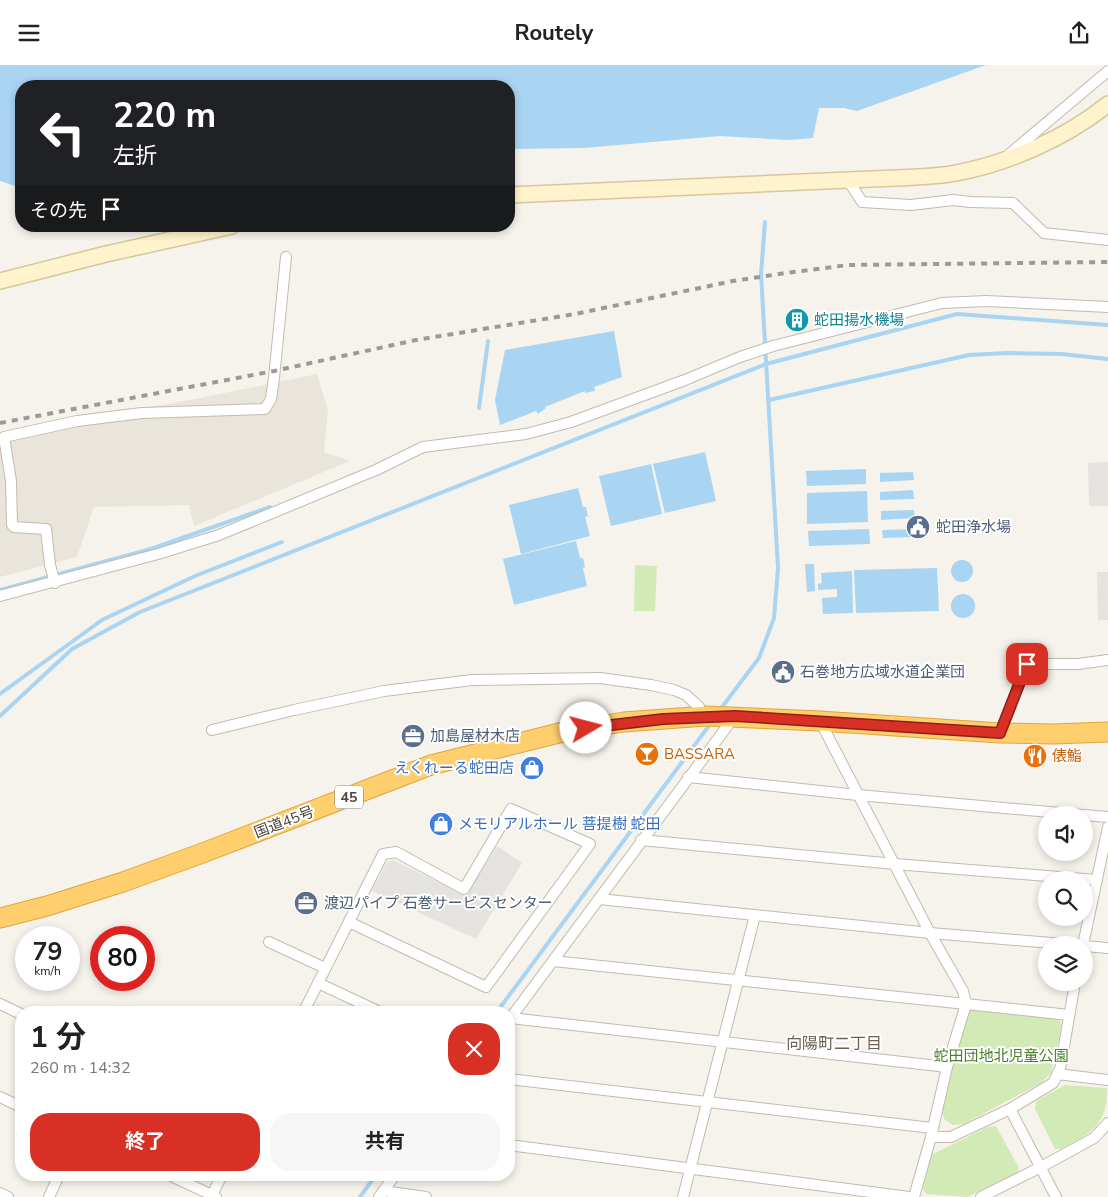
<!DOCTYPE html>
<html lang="ja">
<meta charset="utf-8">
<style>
:root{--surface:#fff;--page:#f6f6f6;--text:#222;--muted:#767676;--accent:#d93025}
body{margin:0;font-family:"Nunito Sans","Noto Sans JP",sans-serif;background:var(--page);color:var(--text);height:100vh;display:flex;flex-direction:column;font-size:19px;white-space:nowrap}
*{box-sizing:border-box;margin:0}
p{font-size:16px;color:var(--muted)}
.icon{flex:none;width:28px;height:28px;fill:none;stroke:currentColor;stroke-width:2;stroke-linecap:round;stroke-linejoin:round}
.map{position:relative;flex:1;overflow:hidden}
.drawer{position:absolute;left:15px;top:941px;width:500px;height:175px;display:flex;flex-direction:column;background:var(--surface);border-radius:20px;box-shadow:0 2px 8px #0003}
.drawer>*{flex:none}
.guide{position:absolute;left:15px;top:15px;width:500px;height:152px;border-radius:20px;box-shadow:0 2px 8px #0003;background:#202124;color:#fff;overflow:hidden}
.fabs{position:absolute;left:1038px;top:741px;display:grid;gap:10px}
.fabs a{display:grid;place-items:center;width:55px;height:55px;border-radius:50%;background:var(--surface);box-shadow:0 2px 8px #0003;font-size:25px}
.speed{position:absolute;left:15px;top:861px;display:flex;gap:10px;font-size:25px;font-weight:700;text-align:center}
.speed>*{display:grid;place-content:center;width:65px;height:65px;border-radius:50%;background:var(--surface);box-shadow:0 2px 8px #0003;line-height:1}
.speed small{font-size:12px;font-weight:400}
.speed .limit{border:8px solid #d22;background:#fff;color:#111}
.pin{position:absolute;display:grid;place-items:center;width:42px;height:42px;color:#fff;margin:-21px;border-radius:10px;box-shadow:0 2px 8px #0006}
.me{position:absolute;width:55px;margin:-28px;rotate:82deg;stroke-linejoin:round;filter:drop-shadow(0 0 4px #0008)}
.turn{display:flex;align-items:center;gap:18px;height:105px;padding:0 15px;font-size:22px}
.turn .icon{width:65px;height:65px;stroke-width:2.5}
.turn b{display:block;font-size:35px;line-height:42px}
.then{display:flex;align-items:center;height:48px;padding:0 15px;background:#0003;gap:10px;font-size:19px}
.round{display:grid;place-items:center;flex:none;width:52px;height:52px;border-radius:20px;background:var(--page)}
.overview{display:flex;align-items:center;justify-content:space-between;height:85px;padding:0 15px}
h1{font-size:30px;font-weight:700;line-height:38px}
.action{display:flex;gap:10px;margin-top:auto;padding:10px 15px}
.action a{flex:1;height:58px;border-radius:20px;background:var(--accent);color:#fff;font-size:20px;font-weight:700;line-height:58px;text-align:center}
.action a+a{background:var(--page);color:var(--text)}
header{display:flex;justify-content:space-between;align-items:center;height:65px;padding:0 15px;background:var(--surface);font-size:22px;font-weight:700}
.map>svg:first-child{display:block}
</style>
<header><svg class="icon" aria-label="menu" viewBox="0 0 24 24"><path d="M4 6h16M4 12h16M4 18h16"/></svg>Routely<svg class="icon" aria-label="share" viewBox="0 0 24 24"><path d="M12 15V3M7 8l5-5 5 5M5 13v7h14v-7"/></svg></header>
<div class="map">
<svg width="1108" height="1132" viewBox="0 0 1108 1132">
<rect width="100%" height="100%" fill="#f6f3ec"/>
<polygon fill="#eae5da" points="317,309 328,345 324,387 350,396 194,461 189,440 94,442 77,492 0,512 0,369 200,333"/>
<g fill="#d2eab5">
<polygon points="635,500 657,501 655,546 634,546"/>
<polygon points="973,944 1057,953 1062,959 1051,1008 1041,1018 964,1059 953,1060 945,1055 941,1046 967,949"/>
<path d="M 1065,1020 L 1107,1023 C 1108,1061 1089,1069 1061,1084 L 1055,1084 L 1035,1044 L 1036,1036 Z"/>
<polygon points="996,1061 1019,1103 1017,1108 968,1132 926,1129 923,1124 931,1090 988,1062"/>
</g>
<g fill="#e5e3e0">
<polygon points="1108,397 1108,441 1089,441 1088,398"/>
<polygon points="1097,507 1108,507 1108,555 1098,555"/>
<polygon points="497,781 522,798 476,874 372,826 387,797 393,795 466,831"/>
</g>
<g fill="#a9d4f2">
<polygon points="0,0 986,0 857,46 844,43 819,43 813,73 789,75 720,71 584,83 509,84 509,21 21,21 21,123 0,116"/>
<polygon points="614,266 622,312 594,322 595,326 585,328 585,326 545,342 546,343 538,349 536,346 500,360 495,335 505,285"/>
<polygon points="705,387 716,436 665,448 653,399"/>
<polygon points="651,399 662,449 611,461 599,411"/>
<polygon points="866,404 866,419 807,421 806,406"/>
<polygon points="913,407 914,415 880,417 880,408"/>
<polygon points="578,423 583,442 586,442 588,451 585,452 590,471 521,489 509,440"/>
<polygon points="913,425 914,434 880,435 880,427"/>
<polygon points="867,426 868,457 807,459 807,428"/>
<polygon points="914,445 915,453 881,455 881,446"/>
<polygon points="869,464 870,479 809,481 808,466"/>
<polygon points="916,464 916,472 883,473 882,465"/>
<polygon points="576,476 580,493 583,493 585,502 583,503 587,521 514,540 503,494"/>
<circle cx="962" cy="506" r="11"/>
<polygon points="805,499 814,499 815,526 807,527"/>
<polygon points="937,503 939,546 856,548 854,505"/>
<polygon points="852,506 853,548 823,549 822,533 837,532 837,524 818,525 818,519 822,518 821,508"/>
<circle cx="963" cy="541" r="12"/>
</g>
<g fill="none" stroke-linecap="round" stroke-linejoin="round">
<g stroke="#a9d4f2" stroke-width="4">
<polyline points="769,335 969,290 1007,288 1061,289 1108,294"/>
<polyline points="479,343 488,276"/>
<polyline points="0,525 151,484 270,442"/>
<polyline points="0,629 102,555 195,511 282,477"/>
<polyline points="719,646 759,593 774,553 778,503 761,209 765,157"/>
<polyline points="0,651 72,584 140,547 766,299 957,249 1108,260"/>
<polyline points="496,948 711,658"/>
<polyline points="360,1132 376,1110"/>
</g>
<g stroke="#c2bbae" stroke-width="12">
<g id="street">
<polyline points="1007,91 1108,6"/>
<polyline points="848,115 862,137 911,140 953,135 970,137 1013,138 1044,168 1108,175"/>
<polyline points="55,518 50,500 46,464 14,462 12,460 11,416 4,372 77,356 142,348 265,344 271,334 274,313 286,192"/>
<polyline points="0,531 158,489 219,470 376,405 423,382 526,369 571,357 685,315 740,292 773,281 942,238 986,236 1108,242"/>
<polyline points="820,656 930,868 963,926 966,939 1069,950"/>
<polyline points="212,665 294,645 384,626 472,615 600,613 651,620 674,625 686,630 699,642 703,651"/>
<polyline points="1000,668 1027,599 1078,599 1108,595"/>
<polyline points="688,712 858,730 1083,750"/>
<polyline points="1084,750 1108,752"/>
<polyline points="641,775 895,799 1097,815"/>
<polyline points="599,834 930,868 1076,880"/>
<polyline points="269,877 325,903"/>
<polyline points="1083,880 1108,762"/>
<polyline points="1084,881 1108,883"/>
<polyline points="553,896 966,939 947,1002 931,1072"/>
<polyline points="318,918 382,948"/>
<polyline points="0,939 21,949"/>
<polyline points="303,948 383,789 396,787 464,824 511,744 590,779 486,922 349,857"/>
<polyline points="510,953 947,1002"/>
<polyline points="509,955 734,652"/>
<polyline points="1057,1009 1108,1015"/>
<polyline points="509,1014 932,1063"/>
<polyline points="0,1032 21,1042"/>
<polyline points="1010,1044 1056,1132"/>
<polyline points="509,1080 909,1132"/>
<polyline points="169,1110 216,1132"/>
<polyline points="383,1126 426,1132"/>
<polyline points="0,1128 8,1132"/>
<polyline points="49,1132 59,1110"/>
<polyline points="211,1132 222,1110"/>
<polyline points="379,1132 395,1110"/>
<polyline points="683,1132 755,850"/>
<polyline points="914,1132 931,1072 951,1072 1010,1044 1053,1018 1060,1004 1075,918"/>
<polyline points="981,1132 1041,1102 1094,1073 1108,1058"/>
</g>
</g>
<g stroke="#d6c79b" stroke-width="18">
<g id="secondary">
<path d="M 509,130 L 895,113 C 915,112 936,112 956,108 C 1009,98 1066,73 1108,39"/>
<polyline points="0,216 106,189 232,161"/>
</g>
</g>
<g stroke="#e0a43c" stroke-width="21">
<polyline id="highway" points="0,853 47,841 123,817 200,789 431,700 567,666 624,657 706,651 820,656 1000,668 1053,669 1108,667"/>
</g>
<use href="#street" stroke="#fff" stroke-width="10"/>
<use href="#secondary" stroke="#fff3cd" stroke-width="15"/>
<use href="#highway" stroke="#ffcf6e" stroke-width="19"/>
<polyline stroke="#9a9a9a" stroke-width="4" stroke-dasharray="6 6" stroke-linecap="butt" points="0,358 274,306 416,275 575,249 733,216 786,208 848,200 1108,197"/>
</g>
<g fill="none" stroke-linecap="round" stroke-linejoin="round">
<g stroke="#8d1f18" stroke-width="12">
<polyline id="route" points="586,663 663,654 735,651 1000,668 1027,599"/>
</g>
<use href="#route" stroke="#d93025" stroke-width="9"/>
</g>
<defs>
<g id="building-disc" transform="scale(1.25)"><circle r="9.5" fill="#0f9aa8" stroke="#fff"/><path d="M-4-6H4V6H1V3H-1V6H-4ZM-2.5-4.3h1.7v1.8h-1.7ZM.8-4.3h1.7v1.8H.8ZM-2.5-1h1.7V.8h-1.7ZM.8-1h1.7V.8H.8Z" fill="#fff"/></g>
<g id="civic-disc" transform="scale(1.25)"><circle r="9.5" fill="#5c6f8a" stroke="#fff"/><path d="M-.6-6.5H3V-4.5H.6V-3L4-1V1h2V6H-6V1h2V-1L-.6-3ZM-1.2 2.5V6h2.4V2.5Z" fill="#fff"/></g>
<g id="office-disc" transform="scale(1.25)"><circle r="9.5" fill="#5c6f8a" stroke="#fff"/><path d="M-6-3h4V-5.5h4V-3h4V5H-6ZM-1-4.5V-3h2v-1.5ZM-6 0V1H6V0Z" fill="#fff"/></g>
<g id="bar-disc" transform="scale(1.25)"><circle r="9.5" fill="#e8710a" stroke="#fff"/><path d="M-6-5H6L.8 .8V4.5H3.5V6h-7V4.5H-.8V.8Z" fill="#fff"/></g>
<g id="restaurant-disc" transform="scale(1.25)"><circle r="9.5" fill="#e8710a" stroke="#fff"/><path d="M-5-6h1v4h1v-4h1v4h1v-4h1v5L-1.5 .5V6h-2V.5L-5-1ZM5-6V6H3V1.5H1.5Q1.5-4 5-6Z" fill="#fff"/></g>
<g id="shop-disc" transform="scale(1.25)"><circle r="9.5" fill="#3f7fe0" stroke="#fff"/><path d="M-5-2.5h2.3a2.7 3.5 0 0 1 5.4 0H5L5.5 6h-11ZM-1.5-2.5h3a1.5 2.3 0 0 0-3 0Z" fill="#fff"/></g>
</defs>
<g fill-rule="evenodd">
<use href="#building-disc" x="797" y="255"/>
<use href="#civic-disc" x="918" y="462"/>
<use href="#civic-disc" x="783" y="607"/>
<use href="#office-disc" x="413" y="671"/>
<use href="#bar-disc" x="647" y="689"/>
<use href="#restaurant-disc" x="1035" y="691"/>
<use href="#shop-disc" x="532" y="703"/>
<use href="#shop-disc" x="441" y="759"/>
<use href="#office-disc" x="306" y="838"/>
</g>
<g text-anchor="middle" stroke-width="4" stroke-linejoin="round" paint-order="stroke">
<rect fill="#fff" stroke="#817c74" stroke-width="1" x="335" y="720.5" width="28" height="23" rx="4"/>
<g font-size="14" font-weight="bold" fill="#4b4439">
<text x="349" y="737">45</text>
</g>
<g font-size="15" fill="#0d838f" stroke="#fff" text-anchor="start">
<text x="814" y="260">蛇田揚水機場</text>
</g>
<g font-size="15" fill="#4e5e75" stroke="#fff" text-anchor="start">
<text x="936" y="467">蛇田浄水場</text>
<text x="800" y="612">石巻地方広域水道企業団</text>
<text x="430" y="676">加島屋材木店</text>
<text x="324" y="843">渡辺パイプ 石巻サービスセンター</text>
</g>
<g font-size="15" fill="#c56008" stroke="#fff" text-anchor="start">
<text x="664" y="694">BASSARA</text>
<text x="1052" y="696">俵鮨</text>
</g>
<g font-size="15" fill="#366cbe" stroke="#fff" text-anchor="end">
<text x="514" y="708">えくれーる蛇田店</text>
<text x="458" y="764" text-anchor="start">メモリアルホール 菩提樹 蛇田</text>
</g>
<g font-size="15" fill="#4b4439" stroke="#fff">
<text transform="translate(284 757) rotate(-21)" y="5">国道45号</text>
</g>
<g font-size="15" fill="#4a7f2a" stroke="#fff">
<text x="1001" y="996">蛇田団地北児童公園</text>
</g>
<g font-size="16" fill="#6e6250" stroke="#fff">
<text x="834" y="984">向陽町二丁目</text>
</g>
</g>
</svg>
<div class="fabs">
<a><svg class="icon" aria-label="sound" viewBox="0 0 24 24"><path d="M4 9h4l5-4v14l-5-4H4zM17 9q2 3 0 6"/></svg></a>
<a><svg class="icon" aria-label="search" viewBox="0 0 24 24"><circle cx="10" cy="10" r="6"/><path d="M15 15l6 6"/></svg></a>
<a><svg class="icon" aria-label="layers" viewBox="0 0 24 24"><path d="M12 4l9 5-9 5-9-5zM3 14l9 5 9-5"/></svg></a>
</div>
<div class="speed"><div>79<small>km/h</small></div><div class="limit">80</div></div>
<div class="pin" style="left:1027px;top:599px;background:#d93025"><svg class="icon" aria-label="arrive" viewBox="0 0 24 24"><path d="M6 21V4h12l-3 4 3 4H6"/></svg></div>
<svg class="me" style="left:586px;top:663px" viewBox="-20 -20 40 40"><circle r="19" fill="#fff"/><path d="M0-13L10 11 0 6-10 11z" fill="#d93025"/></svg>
<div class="guide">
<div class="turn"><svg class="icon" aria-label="left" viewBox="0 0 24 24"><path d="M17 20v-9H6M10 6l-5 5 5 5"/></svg><div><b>220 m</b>左折</div></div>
<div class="then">その先<svg class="icon" aria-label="arrive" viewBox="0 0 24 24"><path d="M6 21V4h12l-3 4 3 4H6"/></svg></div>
</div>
<section class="drawer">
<div class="overview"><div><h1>1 分</h1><p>260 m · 14:32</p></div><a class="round" style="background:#d93025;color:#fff"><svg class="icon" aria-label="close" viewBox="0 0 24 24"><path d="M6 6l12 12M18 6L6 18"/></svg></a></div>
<div class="action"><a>終了</a><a>共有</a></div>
</section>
</div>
